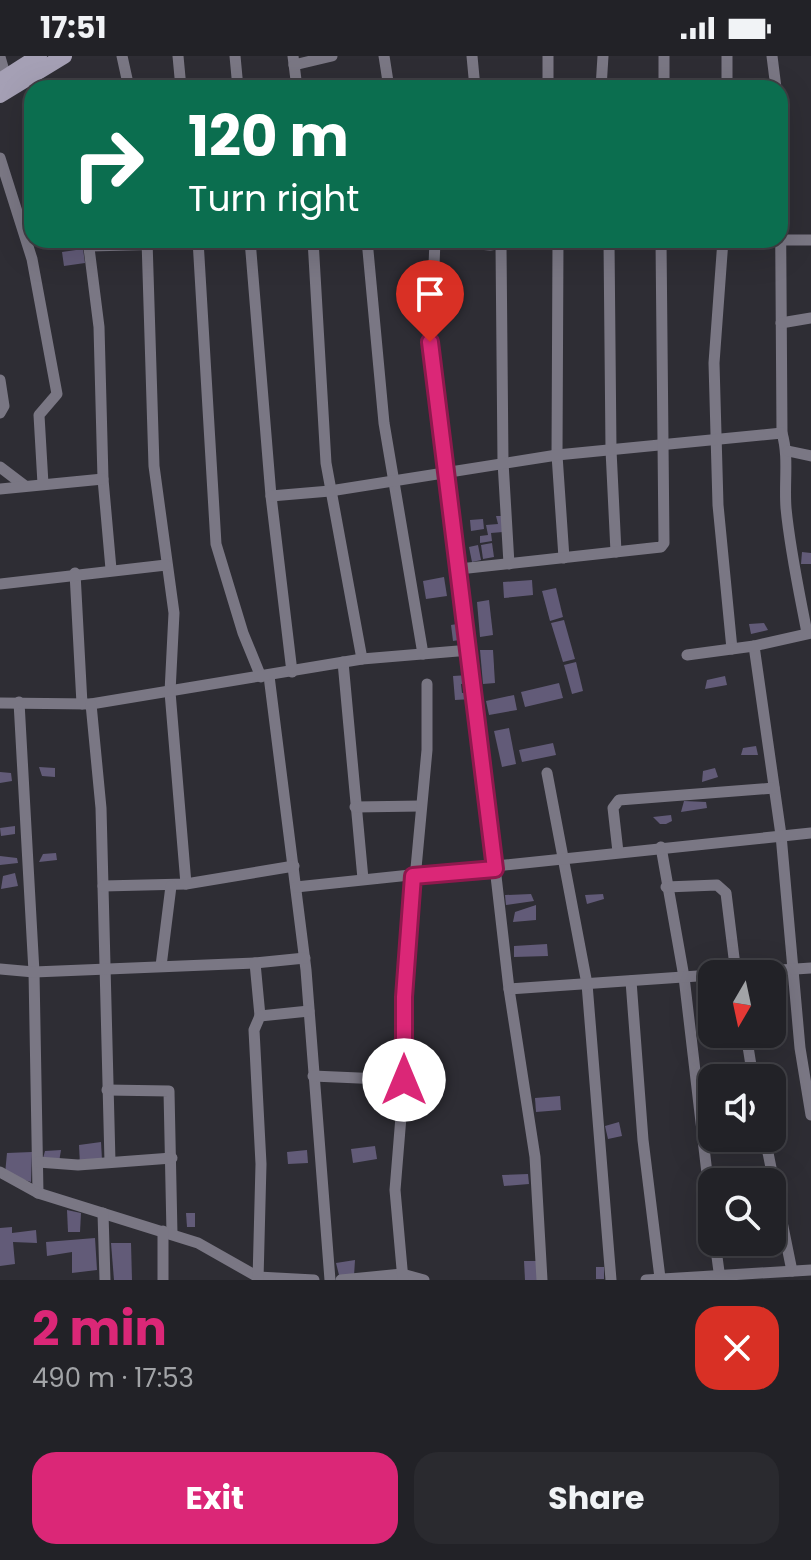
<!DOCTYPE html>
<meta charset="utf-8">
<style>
:root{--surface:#222227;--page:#2a2a2f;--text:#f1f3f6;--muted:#a2a4a7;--line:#3f3f44;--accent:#db2777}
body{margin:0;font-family:Poppins,sans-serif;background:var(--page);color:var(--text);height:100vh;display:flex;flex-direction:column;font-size:30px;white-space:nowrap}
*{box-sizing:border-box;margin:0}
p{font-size:26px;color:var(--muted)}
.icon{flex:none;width:44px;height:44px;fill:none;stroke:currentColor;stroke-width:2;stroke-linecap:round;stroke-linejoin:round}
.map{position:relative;height:1224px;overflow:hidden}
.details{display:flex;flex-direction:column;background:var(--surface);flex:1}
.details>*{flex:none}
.top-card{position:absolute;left:24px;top:24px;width:764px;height:168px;border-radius:24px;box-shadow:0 8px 32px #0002,0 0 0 2px var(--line);background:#0b6e4f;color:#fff;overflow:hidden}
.needle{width:52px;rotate:189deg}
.controls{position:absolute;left:698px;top:904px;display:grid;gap:16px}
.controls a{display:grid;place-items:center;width:88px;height:88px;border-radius:16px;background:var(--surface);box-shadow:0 8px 32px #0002,0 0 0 2px var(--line);font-size:40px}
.pin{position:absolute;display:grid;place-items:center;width:68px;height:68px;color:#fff;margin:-82px -34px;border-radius:50% 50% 50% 0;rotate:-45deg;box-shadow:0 0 8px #0007}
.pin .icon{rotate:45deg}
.me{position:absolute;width:88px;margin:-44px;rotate:0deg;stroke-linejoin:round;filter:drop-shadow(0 0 6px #0008)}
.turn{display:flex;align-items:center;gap:28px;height:168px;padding:0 32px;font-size:36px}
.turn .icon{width:104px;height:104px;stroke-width:2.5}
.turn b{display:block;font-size:56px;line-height:68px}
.round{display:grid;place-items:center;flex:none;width:84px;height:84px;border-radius:24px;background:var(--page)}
.head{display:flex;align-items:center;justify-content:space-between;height:136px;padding:0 32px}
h1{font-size:48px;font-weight:700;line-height:60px;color:var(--accent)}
.button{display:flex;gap:16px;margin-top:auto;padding:16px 32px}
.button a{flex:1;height:92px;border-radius:24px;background:var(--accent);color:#fff;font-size:32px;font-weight:700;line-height:92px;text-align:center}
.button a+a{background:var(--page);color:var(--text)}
.status{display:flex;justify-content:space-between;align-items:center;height:56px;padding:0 40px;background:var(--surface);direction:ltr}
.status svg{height:22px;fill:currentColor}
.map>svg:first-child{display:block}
</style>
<div class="status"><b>17:51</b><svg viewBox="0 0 49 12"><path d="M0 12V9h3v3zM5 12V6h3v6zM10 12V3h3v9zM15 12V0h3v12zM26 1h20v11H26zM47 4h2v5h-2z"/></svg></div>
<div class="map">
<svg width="811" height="1224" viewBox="0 0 811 1224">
<rect width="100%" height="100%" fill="#2e2d34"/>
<g fill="#625b78">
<polygon points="83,193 85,207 64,210 62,196"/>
<polygon points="496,460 501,460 503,476 491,477 492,485 480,487 480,480 488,479 486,469 498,468"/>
<polygon points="483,463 484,473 471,475 470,464"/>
<polygon points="492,487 494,501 483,503 481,489"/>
<polygon points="478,489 481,504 472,506 469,491"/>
<polygon points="802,496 811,497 811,508 801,508"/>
<polygon points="444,521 447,540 426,543 423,525"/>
<polygon points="532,524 533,539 504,542 503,526"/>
<polygon points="556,532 563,561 550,565 542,535"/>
<polygon points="489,544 493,579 480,581 477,546"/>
<polygon points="564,564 575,603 563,606 551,567"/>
<polygon points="463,567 465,583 453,585 451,569"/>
<polygon points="764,567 768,574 751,578 749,568"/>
<polygon points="480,594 493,594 495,627 483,628"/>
<polygon points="576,606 583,635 572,638 564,609"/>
<polygon points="469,619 470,627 461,628 462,637 471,636 472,643 455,644 453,620"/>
<polygon points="725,620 727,629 705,633 707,624"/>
<polygon points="559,627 563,642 525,651 521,636"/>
<polygon points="514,639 517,654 489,659 486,645"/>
<polygon points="509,672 516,708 502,711 494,675"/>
<polygon points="553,687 556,699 522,706 519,694"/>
<polygon points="756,690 758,699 741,699 743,692"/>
<polygon points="39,711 55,712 55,721 42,720"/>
<polygon points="715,712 718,721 702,726 703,715"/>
<polygon points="0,716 11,717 12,725 0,727"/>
<polygon points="684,745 706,746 707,752 681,756"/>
<polygon points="671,759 672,765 666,768 660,768 653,761"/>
<polygon points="15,770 15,778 1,780 0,772"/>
<polygon points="56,797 57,804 39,806 43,798"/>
<polygon points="0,800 17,802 18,807 0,809"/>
<polygon points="15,817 18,830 1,833 3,820"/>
<polygon points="531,838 534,845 506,849 505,839"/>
<polygon points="603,838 604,843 587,848 585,839"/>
<polygon points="536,849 536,864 513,866 515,856"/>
<polygon points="547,888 548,900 514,901 514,890"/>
<polygon points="560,1040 561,1054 536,1056 535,1042"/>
<polygon points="619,1066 622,1080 608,1083 605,1070"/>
<polygon points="101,1086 102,1104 80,1109 79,1089"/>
<polygon points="375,1090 377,1103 353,1107 351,1093"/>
<polygon points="61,1094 59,1106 42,1106 45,1095"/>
<polygon points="307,1094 308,1107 288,1108 287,1096"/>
<polygon points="32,1096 31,1126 5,1118 7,1097"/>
<polygon points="528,1118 529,1128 504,1130 502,1119"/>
<polygon points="67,1154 81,1157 80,1176 68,1176"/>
<polygon points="186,1157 195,1157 195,1171 187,1171"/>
<polygon points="12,1171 12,1177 36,1174 37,1187 13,1186 15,1208 0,1210 0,1172"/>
<polygon points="95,1182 97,1214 72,1217 72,1196 47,1200 46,1186"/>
<polygon points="111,1187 131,1187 132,1224 114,1224"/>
<polygon points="355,1204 354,1220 339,1219 336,1207"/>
<polygon points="524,1205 536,1205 538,1224 525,1224"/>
<rect x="596" y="1211" width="8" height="12"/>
</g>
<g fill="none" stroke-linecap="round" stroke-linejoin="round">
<g stroke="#7a7784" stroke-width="11">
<polyline points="122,0 129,32"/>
<polyline points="178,0 181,32"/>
<polyline points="235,0 238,32"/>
<polyline points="293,0 297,32"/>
<polyline points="384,0 389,32"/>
<polyline points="472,0 475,32"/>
<polyline points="548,0 548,32"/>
<polyline points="772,0 776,32"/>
<polyline points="0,1 7,25"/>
<polyline points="294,9 332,0"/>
<polyline points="601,32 603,0"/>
<polyline points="664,32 664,0"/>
<polyline points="727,32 727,0"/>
<path d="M 780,77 L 782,377 C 789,401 784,426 786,452 C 790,494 799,535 807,577"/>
<polyline points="0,102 32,203 57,338 39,359 43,428"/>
<polyline points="88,184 99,271 103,423 111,513"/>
<polyline points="147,184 154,410 174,557 170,636 186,828"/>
<polyline points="198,184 216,488 243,577 261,621"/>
<polyline points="250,184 271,440 292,616"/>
<polyline points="313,184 326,407 362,603"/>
<polyline points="367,184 384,367 423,598"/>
<polyline points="433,184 490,189 526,184"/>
<polyline points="558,184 557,399 564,502"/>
<polyline points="577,184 811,184"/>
<polyline points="723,184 714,307 718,449 732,593"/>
<polyline points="435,185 430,304 470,594 509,933 535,1101 542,1224"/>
<polyline points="609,185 611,394 616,496"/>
<polyline points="501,189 503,406 509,508"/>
<polyline points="90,190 328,184"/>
<polyline points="781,267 811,262"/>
<polyline points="0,324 4,350 0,357"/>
<polyline points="788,395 811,400"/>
<polyline points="0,411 25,430"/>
<polyline points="0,433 103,423"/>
<polyline points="271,440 330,435 557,399 782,377"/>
<polyline points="459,513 661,491 664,487 661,184"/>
<polyline points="75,517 82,648"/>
<polyline points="0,528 166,509"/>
<polyline points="754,590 781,779 800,992 811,1059"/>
<polyline points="687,599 754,590 811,577"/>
<polyline points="343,606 363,823"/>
<polyline points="269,620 306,914 330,1224"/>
<polyline points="19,646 34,916 38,1137"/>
<polyline points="0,647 91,648 362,603 470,594"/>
<polyline points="91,648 101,752 110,1106"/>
<polyline points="547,717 587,928 611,1224"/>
<polyline points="355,751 421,750"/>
<polyline points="661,791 684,921 712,1160"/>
<polyline points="618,796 613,752 619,744 774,732"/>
<polyline points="103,830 186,828 294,810"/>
<polyline points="296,831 811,777"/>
<polyline points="666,831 717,829 726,837 736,918"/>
<polyline points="161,910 171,830"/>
<polyline points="0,913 34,916 255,907"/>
<polyline points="722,918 811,912"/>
<polyline points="631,925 643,1084 660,1222"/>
<polyline points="509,933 712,919"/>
<polyline points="260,960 255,907 305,902"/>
<polyline points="746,978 753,1022"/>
<polyline points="313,1020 404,1024"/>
<polyline points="107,1034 169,1035 172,1178"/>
<polyline points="765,1082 792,1215"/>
<polyline points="38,1106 78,1109 172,1102"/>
<polyline points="0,1116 38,1137 198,1187 258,1221 314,1224"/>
<polyline points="103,1157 105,1224"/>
<polyline points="163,1175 163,1224"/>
<polyline points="715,1186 720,1223"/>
<polyline points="258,1224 261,1108 254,974 260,960 309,955"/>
<polyline points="341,1224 402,1218 424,1224"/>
<polyline points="403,1224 395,1134 404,1024 404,941 427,694 427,628"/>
<polyline points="646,1224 811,1214"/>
</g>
<g stroke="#a5a0b5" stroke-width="16">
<polyline points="0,25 39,0"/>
<polyline points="0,39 64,0"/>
</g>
</g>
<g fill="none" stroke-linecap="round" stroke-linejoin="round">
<g stroke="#8e194d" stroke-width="20">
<polyline id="route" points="404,1024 404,941 413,820 495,813 430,286"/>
</g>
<use href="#route" stroke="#db2777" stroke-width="14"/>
</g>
</svg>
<div class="controls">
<a><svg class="needle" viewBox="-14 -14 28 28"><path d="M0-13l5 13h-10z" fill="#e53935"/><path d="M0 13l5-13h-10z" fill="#a2a4a7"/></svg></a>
<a><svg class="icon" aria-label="sound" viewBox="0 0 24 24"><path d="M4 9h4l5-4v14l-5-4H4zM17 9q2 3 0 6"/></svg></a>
<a><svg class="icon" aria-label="search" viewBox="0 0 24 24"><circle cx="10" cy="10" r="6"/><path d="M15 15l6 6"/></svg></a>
</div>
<div class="pin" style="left:430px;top:286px;background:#d93025"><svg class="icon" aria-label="arrive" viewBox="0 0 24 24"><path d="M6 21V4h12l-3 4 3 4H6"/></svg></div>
<svg class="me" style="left:404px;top:1024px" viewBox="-20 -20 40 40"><circle r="19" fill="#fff"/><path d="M0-13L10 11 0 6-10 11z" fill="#db2777"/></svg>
<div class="top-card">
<div class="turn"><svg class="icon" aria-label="right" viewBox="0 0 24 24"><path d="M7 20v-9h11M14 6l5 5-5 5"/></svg><div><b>120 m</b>Turn right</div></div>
</div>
</div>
<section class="details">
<div class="head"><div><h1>2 min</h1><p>490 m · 17:53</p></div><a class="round" style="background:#d93025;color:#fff"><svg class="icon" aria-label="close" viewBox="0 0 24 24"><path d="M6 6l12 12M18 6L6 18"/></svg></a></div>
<div class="button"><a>Exit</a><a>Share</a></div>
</section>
